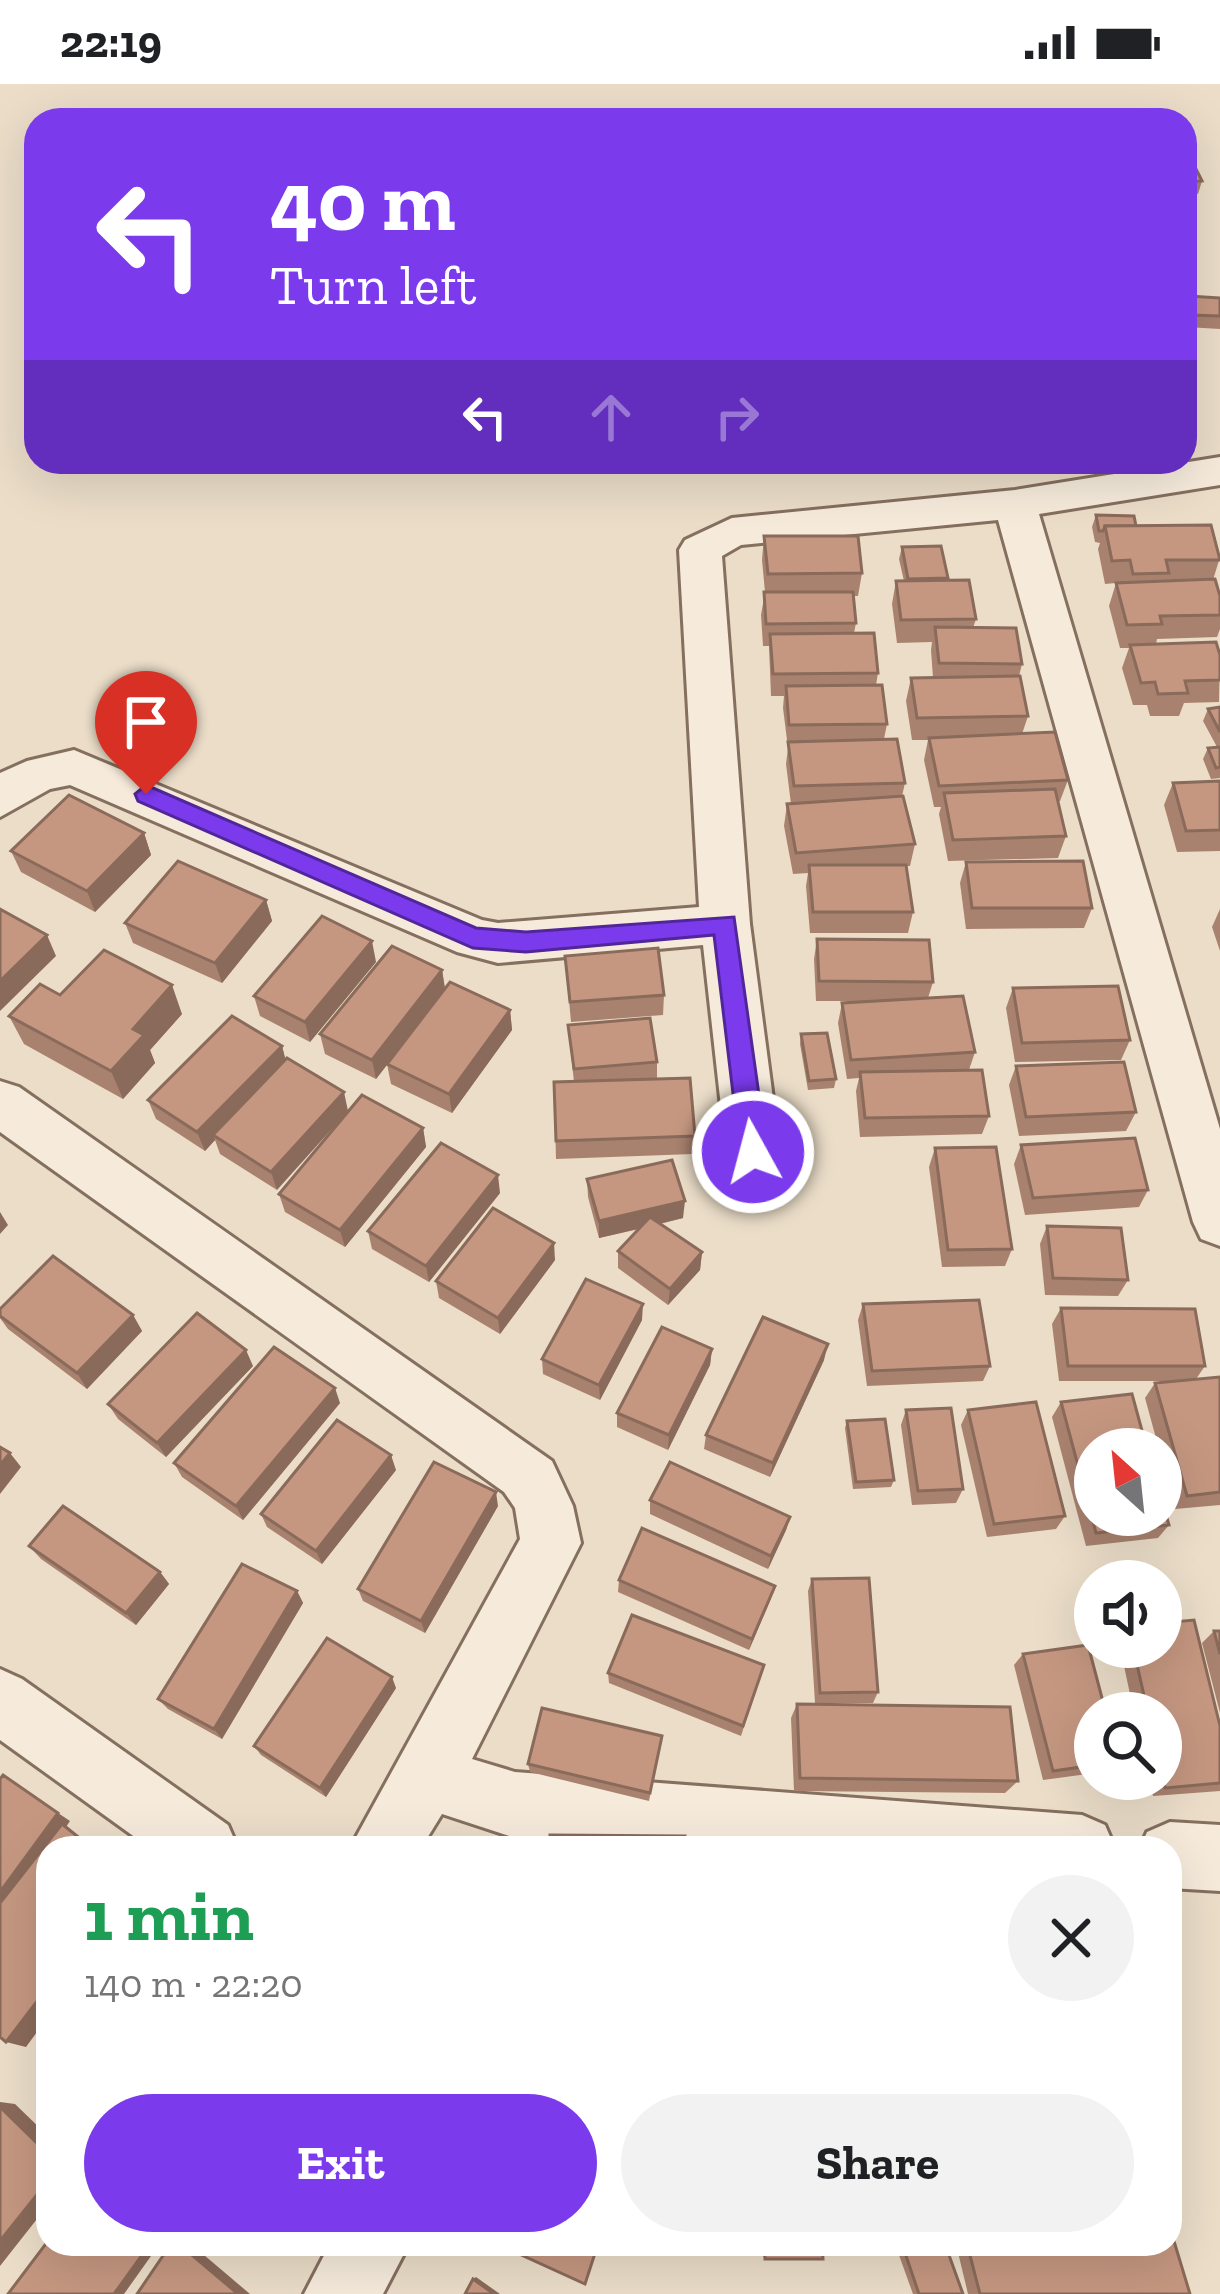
<!DOCTYPE html>
<meta charset="utf-8">
<style>
:root{--surface:#fff;--page:#f2f2f2;--text:#202124;--muted:#757577;--accent:#7c3aed}
body{margin:0;font-family:"Zilla Slab",serif;background:var(--page);color:var(--text);height:100vh;display:flex;flex-direction:column;font-size:45px;white-space:nowrap}
*{box-sizing:border-box;margin:0}
p{font-size:39px;color:var(--muted)}
.icon{flex:none;width:66px;height:66px;fill:none;stroke:currentColor;stroke-width:2;stroke-linecap:round;stroke-linejoin:round}
.map{position:relative;flex:1;overflow:hidden}
.side{position:absolute;left:36px;top:1752px;width:1146px;height:420px;display:flex;flex-direction:column;background:var(--surface);border-radius:36px;box-shadow:0 12px 48px #0002}
.side>*{flex:none}
.hud{position:absolute;left:24px;top:24px;width:1173px;height:366px;border-radius:36px;box-shadow:0 12px 48px #0002;background:#7c3aed;color:#fff;overflow:hidden}
.needle{width:78px;rotate:333deg}
.controls{position:absolute;left:1074px;top:1344px;display:grid;gap:24px}
.controls a{display:grid;place-items:center;width:108px;height:108px;border-radius:50%;background:var(--surface);box-shadow:0 12px 48px #0002;font-size:60px}
.pin{position:absolute;display:grid;place-items:center;width:102px;height:102px;color:#fff;margin:-123px -51px;border-radius:50% 50% 50% 0;rotate:-45deg;box-shadow:0 0 12px #0007}
.pin .icon{rotate:45deg}
.me{position:absolute;width:132px;margin:-66px;rotate:353deg;stroke-linejoin:round;filter:drop-shadow(0 0 9px #0008)}
.turn{display:flex;align-items:center;gap:42px;height:252px;padding:0 48px;font-size:54px}
.turn .icon{width:156px;height:156px;stroke-width:2.5}
.turn b{display:block;font-size:84px;line-height:102px}
.lanes{display:flex;align-items:center;height:114px;padding:0 48px;background:#0003;justify-content:center;gap:60px;direction:ltr}
.lanes .off{opacity:.35}
.round{display:grid;place-items:center;flex:none;width:126px;height:126px;border-radius:63px;background:var(--page)}
.summary{display:flex;align-items:center;justify-content:space-between;height:204px;padding:0 48px}
h1{font-size:72px;font-weight:700;line-height:90px;color:#1e9e55}
.action{display:flex;gap:24px;margin-top:auto;padding:24px 48px}
.action a{flex:1;height:138px;border-radius:72px;background:var(--accent);color:#fff;font-size:48px;font-weight:700;line-height:138px;text-align:center}
.action a+a{background:var(--page);color:var(--text)}
.status{display:flex;justify-content:space-between;align-items:center;height:84px;padding:0 60px;background:var(--surface);direction:ltr}
.status svg{height:33px;fill:currentColor}
.map>svg:first-child{display:block}
</style>
<div class="status"><b>22:19</b><svg viewBox="0 0 49 12"><path d="M0 12V9h3v3zM5 12V6h3v6zM10 12V3h3v9zM15 12V0h3v12zM26 1h20v11H26zM47 4h2v5h-2z"/></svg></div>
<div class="map">
<svg width="1220" height="2210" viewBox="0 0 1220 2210">
<rect width="100%" height="100%" fill="#ebddc8"/>
<g fill="none" stroke-linecap="round" stroke-linejoin="round">
<g stroke="#856f5f" stroke-width="6">
<g id="street">
<polygon points="1220,373 1220,401 1039,430 1220,1045 1220,1162 1201,1155 1193,1138 998,436 741,461 722,472 750,840 780,1068 772,1084 753,1091 734,1084 726,1068 703,861 498,879 457,868 70,701 50,705 0,733 0,689 27,677 74,666 482,836 498,839 699,823 679,466 685,456 732,434 1015,406"/>
<polygon points="0,997 19,1003 552,1377 573,1422 581,1459 472,1675 515,1688 1082,1731 1105,1741 1115,1764 651,1764 515,1754 442,1730 421,1764 350,1764 520,1455 515,1424 504,1408 0,1048"/>
<polygon points="0,1585 22,1595 228,1741 238,1764 150,1764 0,1656"/>
<polygon points="1170,1738 1220,1741 1220,1807 1170,1804 1170,1764 1140,1764 1147,1748"/>
<polygon points="330,2160 409,2160 383,2210 304,2210"/>
</g>
</g>
<use href="#street" fill="#f6ebdb" fill-rule="evenodd"/>
</g>
<g fill="#a9826f">
<polygon points="1185,86 1202,97 1198,110 1185,110"/>
<polygon points="1188,212 1220,214 1220,245 1186,243 1185,222"/>
<polygon points="1096,431 1136,442 1220,473 1213,496 1220,512 1220,545 1217,553 1157,555 1156,560 1220,571 1219,618 1184,619 1179,632 1150,632 1147,621 1133,621 1122,584 1129,564 1120,564 1109,522 1116,499 1105,500 1098,465 1100,459 1095,458 1092,443"/>
<polygon points="764,452 862,489 858,512 854,512 856,539 854,549 878,589 876,601 887,640 884,655 905,699 902,712 915,760 910,782 907,782 913,828 908,849 810,849 806,802 808,789 793,790 784,742 787,720 791,720 786,680 788,664 783,624 784,612 771,612 769,562 763,562 761,531 765,508 762,476"/>
<polygon points="902,463 948,494 948,497 976,535 973,544 1022,580 1019,592 1028,632 1022,650 1068,696 1060,717 1058,718 1066,752 1058,774 948,777 939,730 941,723 934,723 924,676 928,656 912,656 906,617 911,594 933,594 931,566 932,558 897,559 892,520 896,497 904,497 899,475"/>
<polygon points="1220,623 1220,694 1211,695 1203,675 1208,664 1217,663 1203,637 1208,625"/>
<polygon points="1220,697 1220,767 1177,768 1164,721 1173,699"/>
<polygon points="144,749 151,771 95,828 21,788 11,767"/>
<polygon points="966,778 1092,824 1084,844 966,845 960,799"/>
<polygon points="266,816 272,837 222,899 133,859 125,839"/>
<polygon points="1220,825 1220,867 1212,843"/>
<polygon points="817,855 933,898 928,914 975,968 969,986 989,1032 982,1050 860,1053 856,1007 859,994 847,995 838,939 842,919 877,917 816,917 814,875"/>
<polygon points="565,872 664,911 663,931 571,938"/>
<polygon points="376,878 310,958 260,932 254,912"/>
<polygon points="442,886 445,904 510,926 512,946 452,1029 391,1000 387,980 393,973 376,995 325,970 320,950"/>
<polygon points="1013,904 1130,956 1121,976 1015,978 1006,924"/>
<polygon points="60,911 182,930 150,966 155,979 123,1015 24,960 9,932"/>
<polygon points="568,941 657,978 657,995 695,1052 693,1070 556,1075 554,998 574,998"/>
<polygon points="801,950 836,995 834,1004 808,1006 800,960"/>
<polygon points="282,962 285,975 277,1106 220,1070 215,1056 205,1067 156,1035 148,1016"/>
<polygon points="1016,982 1136,1028 1126,1047 1019,1052 1009,1001"/>
<polygon points="423,1044 426,1063 345,1163 285,1128 279,1110"/>
<polygon points="1021,1061 1148,1106 1139,1123 1025,1131 1014,1080"/>
<polygon points="935,1064 1012,1165 1005,1182 942,1183 929,1083"/>
<polygon points="587,1095 683,1134 660,1140 702,1168 700,1186 668,1221 618,1184 618,1167 639,1145 599,1154 588,1113"/>
<polygon points="500,1109 429,1198 372,1165 368,1147"/>
<polygon points="1047,1142 1128,1196 1118,1212 1045,1211 1040,1160"/>
<polygon points="555,1176 500,1250 439,1214 436,1197"/>
<polygon points="863,1220 990,1282 983,1297 867,1302 858,1236"/>
<polygon points="1061,1224 1205,1282 1196,1295 1220,1293 1220,1421 1175,1425 1161,1374 1161,1365 1159,1365 1145,1314 1155,1299 1172,1297 1059,1297 1052,1240"/>
<polygon points="0,1225 133,1231 142,1247 87,1305 8,1245 0,1234"/>
<polygon points="642,1236 600,1316 543,1290 542,1275"/>
<polygon points="712,1265 710,1281 668,1366 617,1343 617,1329"/>
<polygon points="824,1276 770,1393 704,1365 706,1351"/>
<polygon points="253,1282 166,1373 118,1335 108,1320"/>
<polygon points="1061,1318 1169,1441 1158,1454 1086,1462 1052,1333"/>
<polygon points="340,1319 243,1436 182,1393 174,1379"/>
<polygon points="906,1326 963,1405 956,1419 912,1421 901,1341"/>
<polygon points="968,1326 1065,1432 1056,1445 987,1453 961,1341"/>
<polygon points="847,1337 894,1396 891,1403 853,1405 845,1344"/>
<polygon points="396,1386 322,1480 267,1443 261,1430"/>
<polygon points="650,1416 790,1433 786,1446 768,1485 650,1430"/>
<polygon points="498,1422 425,1549 363,1517 358,1505"/>
<polygon points="29,1462 160,1488 169,1500 136,1541 41,1475"/>
<polygon points="812,1495 878,1608 873,1619 815,1619 808,1507"/>
<polygon points="619,1496 771,1514 749,1566 618,1508"/>
<polygon points="297,1507 303,1519 222,1655 168,1625 158,1615"/>
<polygon points="1214,1547 1220,1547 1220,1629 1202,1559"/>
<polygon points="1120,1563 1161,1563 1220,1642 1220,1707 1153,1712 1149,1695 1161,1695 1161,1629 1134,1629"/>
<polygon points="1023,1570 1095,1629 1095,1689 1043,1696 1014,1581"/>
<polygon points="764,1581 741,1652 609,1599 608,1589"/>
<polygon points="396,1604 326,1713 261,1671 254,1662"/>
<polygon points="797,1620 1018,1697 1005,1709 794,1707 791,1634"/>
<polygon points="662,1652 649,1717 530,1688 528,1680"/>
<polygon points="895,2160 945,2160 963,2210 913,2210"/>
<polygon points="956,2160 1170,2160 1190,2210 968,2210"/>
</g>
<g fill="#8a6a5a">
<polygon points="144,749 151,771 95,828 87,807"/>
<polygon points="266,816 272,837 222,899 215,879"/>
<polygon points="47,851 56,872 0,927 0,897"/>
<polygon points="372,857 376,878 310,958 305,938"/>
<polygon points="442,886 445,906 376,995 372,976"/>
<polygon points="172,901 182,930 150,966 155,979 123,1015 111,987 133,945"/>
<polygon points="510,926 512,946 452,1029 449,1010"/>
<polygon points="282,962 287,981 213,1051 215,1056 205,1067 197,1048"/>
<polygon points="344,1008 348,1027 277,1106 271,1088"/>
<polygon points="423,1044 426,1063 345,1163 340,1146"/>
<polygon points="498,1091 500,1109 429,1198 426,1182"/>
<polygon points="685,1117 683,1134 599,1154 599,1137"/>
<polygon points="0,1128 8,1141 0,1150"/>
<polygon points="554,1159 555,1176 500,1250 498,1234"/>
<polygon points="702,1168 700,1186 668,1221 670,1205"/>
<polygon points="643,1220 642,1236 600,1316 599,1301"/>
<polygon points="133,1231 142,1247 87,1305 77,1289"/>
<polygon points="828,1260 824,1276 770,1393 773,1379"/>
<polygon points="712,1265 710,1281 668,1366 669,1351"/>
<polygon points="246,1266 253,1282 166,1373 157,1359"/>
<polygon points="335,1304 340,1319 243,1436 236,1422"/>
<polygon points="10,1369 21,1383 0,1410 0,1381"/>
<polygon points="391,1371 396,1386 322,1480 316,1467"/>
<polygon points="496,1408 498,1422 425,1549 421,1537"/>
<polygon points="790,1433 786,1446 768,1485 771,1472"/>
<polygon points="160,1488 169,1500 136,1541 126,1529"/>
<polygon points="775,1502 771,1514 749,1566 752,1555"/>
<polygon points="297,1507 303,1519 222,1655 214,1645"/>
<polygon points="392,1593 396,1604 326,1713 320,1704"/>
<polygon points="58,1729 70,1737 66,1743 95,1764 92,1764 0,1832 0,1808"/>
<polygon points="48,1903 48,1933 26,1963 6,1958"/>
<polygon points="0,2018 15,2020 48,2052 48,2070 0,2023"/>
<polygon points="48,2097 48,2121 0,2182 0,2157"/>
<polygon points="138,2160 151,2160 156,2165 124,2210 114,2210"/>
<polygon points="179,2160 191,2160 250,2210 238,2210"/>
<polygon points="476,2193 500,2210 494,2210 473,2195"/>
</g>
<g fill="#c59781" stroke="#8a6a5a" stroke-width="3">
<polygon points="1196,85 1202,97 1185,98 1185,86"/>
<polygon points="1188,212 1220,214 1220,232 1190,231"/>
<polygon points="1096,431 1134,432 1136,442 1105,442 1103,447 1099,447"/>
<polygon points="1211,441 1220,476 1166,476 1169,489 1133,490 1130,476 1112,477 1105,442"/>
<polygon points="764,452 858,452 862,489 768,490"/>
<polygon points="941,462 948,494 908,495 902,463"/>
<polygon points="1215,495 1220,512 1220,531 1160,532 1162,540 1127,541 1116,499"/>
<polygon points="969,496 976,535 901,536 896,497"/>
<polygon points="764,508 853,508 856,539 766,540"/>
<polygon points="935,543 1016,544 1022,580 939,579"/>
<polygon points="874,549 878,589 773,590 770,550"/>
<polygon points="1216,558 1220,571 1220,596 1185,597 1188,609 1158,610 1155,598 1141,599 1130,561"/>
<polygon points="1020,592 1028,632 917,634 911,594"/>
<polygon points="882,601 887,640 789,641 786,602"/>
<polygon points="1220,623 1220,648 1208,625"/>
<polygon points="1055,648 1068,696 939,702 929,654"/>
<polygon points="897,655 905,699 794,702 788,658"/>
<polygon points="1220,663 1220,683 1216,684 1208,664"/>
<polygon points="1220,697 1220,746 1186,747 1173,699"/>
<polygon points="1055,705 1066,752 953,756 944,709"/>
<polygon points="69,711 144,749 87,807 11,767"/>
<polygon points="903,712 915,760 796,769 787,720"/>
<polygon points="178,777 266,816 215,879 125,839"/>
<polygon points="1083,777 1092,824 972,824 966,778"/>
<polygon points="809,781 906,781 913,828 813,828"/>
<polygon points="0,825 47,851 0,897"/>
<polygon points="322,832 372,857 305,938 254,912"/>
<polygon points="817,855 929,856 933,898 819,897"/>
<polygon points="392,862 442,886 372,976 320,950"/>
<polygon points="658,864 664,911 570,918 565,872"/>
<polygon points="104,866 172,901 133,945 144,951 111,987 9,932 40,900 60,911"/>
<polygon points="450,898 510,926 449,1010 387,980"/>
<polygon points="1118,902 1130,956 1022,959 1013,904"/>
<polygon points="963,912 975,968 851,976 842,919"/>
<polygon points="232,932 282,962 197,1048 148,1016"/>
<polygon points="650,934 657,978 574,985 568,941"/>
<polygon points="827,949 836,995 809,997 801,950"/>
<polygon points="287,974 344,1008 271,1088 213,1051"/>
<polygon points="1124,978 1136,1028 1026,1033 1016,982"/>
<polygon points="982,986 989,1032 865,1034 860,988"/>
<polygon points="690,994 695,1052 556,1057 554,998"/>
<polygon points="362,1011 423,1044 340,1146 279,1110"/>
<polygon points="1135,1054 1148,1106 1033,1114 1021,1061"/>
<polygon points="441,1059 498,1091 426,1182 368,1147"/>
<polygon points="996,1063 1012,1165 948,1166 935,1064"/>
<polygon points="672,1076 685,1117 599,1137 587,1095"/>
<polygon points="493,1124 554,1159 498,1234 436,1197"/>
<polygon points="650,1133 702,1168 670,1205 618,1167"/>
<polygon points="1047,1142 1121,1144 1128,1196 1053,1194"/>
<polygon points="53,1172 133,1231 77,1289 0,1232 0,1225"/>
<polygon points="586,1195 643,1220 599,1301 542,1275"/>
<polygon points="979,1216 990,1282 872,1287 863,1220"/>
<polygon points="1061,1224 1195,1225 1205,1282 1068,1282"/>
<polygon points="197,1229 246,1266 157,1359 108,1320"/>
<polygon points="763,1233 828,1260 773,1379 706,1351"/>
<polygon points="662,1243 712,1265 669,1351 617,1329"/>
<polygon points="274,1263 335,1304 236,1422 174,1379"/>
<polygon points="1220,1293 1220,1408 1187,1412 1155,1299"/>
<polygon points="1132,1310 1147,1365 1095,1365 1095,1431 1161,1431 1161,1413 1169,1441 1096,1449 1061,1318"/>
<polygon points="1036,1318 1065,1432 994,1440 968,1326"/>
<polygon points="951,1324 963,1405 918,1407 906,1326"/>
<polygon points="885,1335 894,1396 856,1398 847,1337"/>
<polygon points="337,1336 391,1371 316,1467 261,1430"/>
<polygon points="0,1363 10,1369 0,1381"/>
<polygon points="434,1378 496,1408 421,1537 358,1505"/>
<polygon points="670,1378 790,1433 771,1472 650,1416"/>
<polygon points="63,1422 160,1488 126,1529 29,1462"/>
<polygon points="642,1444 775,1502 752,1555 619,1496"/>
<polygon points="242,1480 297,1507 214,1645 158,1615"/>
<polygon points="869,1494 878,1608 820,1609 812,1495"/>
<polygon points="632,1531 764,1581 743,1642 608,1589"/>
<polygon points="1194,1536 1220,1642 1220,1699 1165,1704 1161,1688 1161,1629 1148,1629 1133,1563 1161,1563 1161,1539"/>
<polygon points="1214,1547 1220,1547 1220,1570"/>
<polygon points="327,1554 392,1593 320,1704 254,1662"/>
<polygon points="1088,1561 1106,1629 1095,1629 1095,1681 1053,1687 1023,1570"/>
<polygon points="797,1620 1010,1623 1018,1697 800,1694"/>
<polygon points="542,1624 662,1652 650,1709 528,1680"/>
<polygon points="3,1691 58,1729 0,1808 0,1695"/>
<polygon points="62,1740 92,1764 48,1764 48,1903 6,1958 0,1953 0,1819"/>
<polygon points="550,1751 685,1752 685,1764 550,1764"/>
<polygon points="48,1944 48,1959 41,1954"/>
<polygon points="0,2023 48,2070 48,2097 0,2157"/>
<polygon points="1170,2144 1190,2210 980,2210 967,2160 1170,2160"/>
<polygon points="48,2157 48,2160 138,2160 145,2167 114,2210 8,2210"/>
<polygon points="171,2160 179,2160 238,2210 137,2210"/>
<polygon points="505,2160 598,2160 585,2200 504,2163"/>
<polygon points="764,2160 822,2160 823,2175 765,2175"/>
<polygon points="902,2160 945,2160 963,2210 919,2210"/>
<polygon points="473,2195 494,2210 465,2210"/>
</g>
<polygon fill="#7c3aed" stroke="#51269a" stroke-width="3" points="146,701 476,844 526,848 734,833 767,1068 763,1076 744,1076 740,1068 714,851 526,868 473,864 138,717 135,710"/>
</svg>
<div class="controls">
<a><svg class="needle" viewBox="-14 -14 28 28"><path d="M0-13l5 13h-10z" fill="#e53935"/><path d="M0 13l5-13h-10z" fill="#757577"/></svg></a>
<a><svg class="icon" aria-label="sound" viewBox="0 0 24 24"><path d="M4 9h4l5-4v14l-5-4H4zM17 9q2 3 0 6"/></svg></a>
<a><svg class="icon" aria-label="search" viewBox="0 0 24 24"><circle cx="10" cy="10" r="6"/><path d="M15 15l6 6"/></svg></a>
</div>
<div class="pin" style="left:146px;top:710px;background:#d93025"><svg class="icon" aria-label="arrive" viewBox="0 0 24 24"><path d="M6 21V4h12l-3 4 3 4H6"/></svg></div>
<svg class="me" style="left:753px;top:1068px" viewBox="-20 -20 40 40"><circle r="17" fill="#7c3aed" stroke="#fff" stroke-width="3"/><path d="M0-11L8 9 0 5-8 9z" fill="#fff"/></svg>
<div class="hud">
<div class="turn"><svg class="icon" aria-label="left" viewBox="0 0 24 24"><path d="M17 20v-9H6M10 6l-5 5 5 5"/></svg><div><b>40 m</b>Turn left</div></div>
<div class="lanes"><svg class="icon" aria-label="left" viewBox="0 0 24 24"><path d="M17 20v-9H6M10 6l-5 5 5 5"/></svg><svg class="icon off" aria-label="ahead" viewBox="0 0 24 24"><path d="M12 20V5M6 11l6-6 6 6"/></svg><svg class="icon off" aria-label="right" viewBox="0 0 24 24"><path d="M7 20v-9h11M14 6l5 5-5 5"/></svg></div>
</div>
<section class="side">
<div class="summary"><div><h1>1 min</h1><p>140 m · 22:20</p></div><a class="round"><svg class="icon" aria-label="close" viewBox="0 0 24 24"><path d="M6 6l12 12M18 6L6 18"/></svg></a></div>
<div class="action"><a>Exit</a><a>Share</a></div>
</section>
</div>
